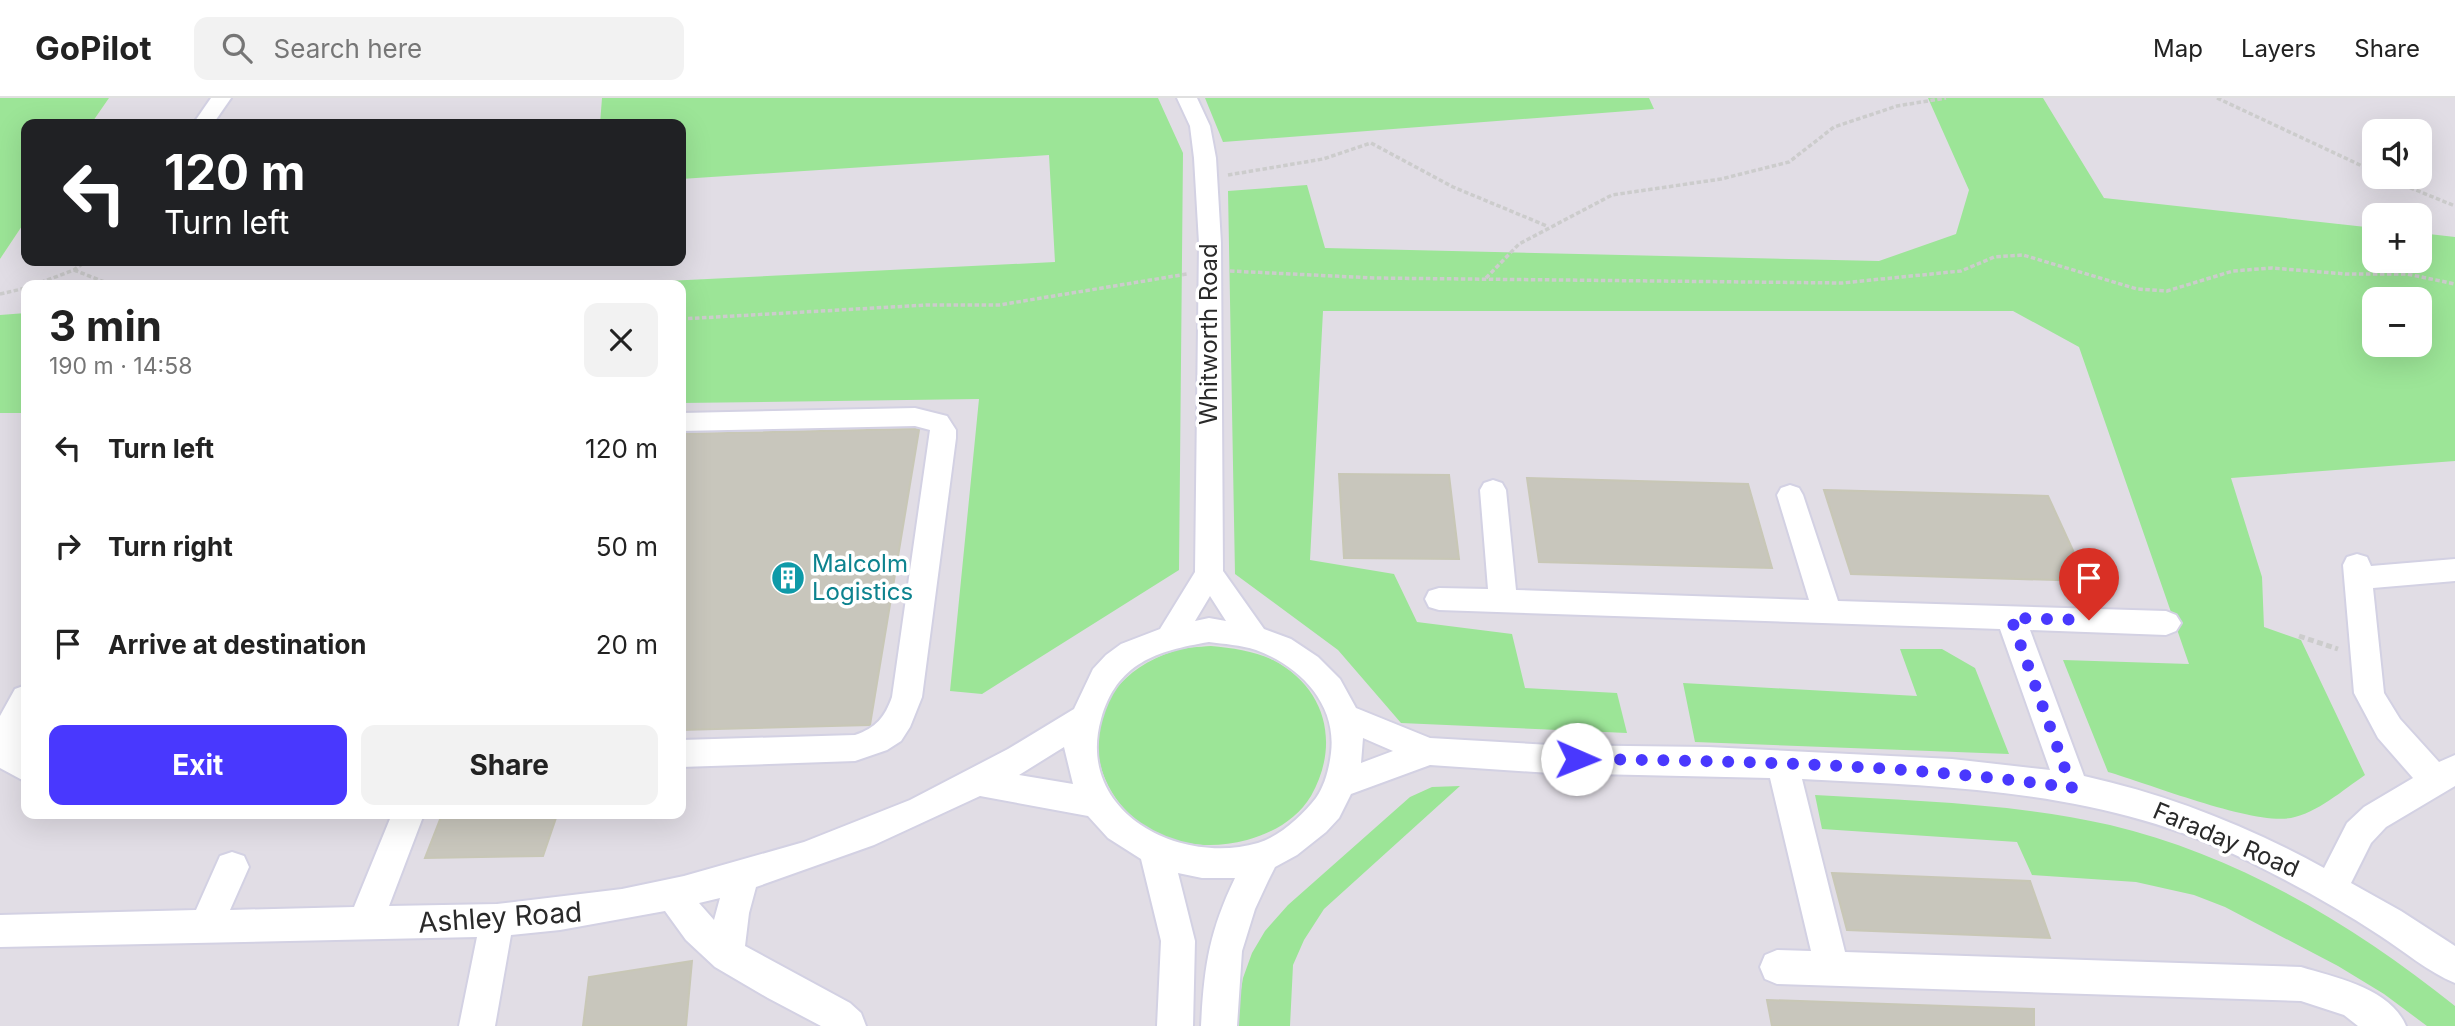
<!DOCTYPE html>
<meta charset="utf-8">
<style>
:root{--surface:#fff;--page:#f2f2f2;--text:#222;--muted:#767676;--line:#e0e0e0;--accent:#4938fe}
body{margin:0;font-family:Inter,sans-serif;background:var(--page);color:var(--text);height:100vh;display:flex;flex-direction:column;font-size:26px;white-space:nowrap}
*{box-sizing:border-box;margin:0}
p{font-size:23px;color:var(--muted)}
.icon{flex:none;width:38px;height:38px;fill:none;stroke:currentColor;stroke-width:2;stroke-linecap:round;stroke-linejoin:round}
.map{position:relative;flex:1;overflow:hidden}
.sheet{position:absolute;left:21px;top:182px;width:665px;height:539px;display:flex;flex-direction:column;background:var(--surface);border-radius:14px;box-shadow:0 7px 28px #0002}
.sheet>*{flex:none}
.banner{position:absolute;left:21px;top:21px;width:665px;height:147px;border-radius:14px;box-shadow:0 7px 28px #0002;background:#202124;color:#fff;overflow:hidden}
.controls{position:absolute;left:2362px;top:21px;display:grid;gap:14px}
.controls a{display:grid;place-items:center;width:70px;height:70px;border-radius:14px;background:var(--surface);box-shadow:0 7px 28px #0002;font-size:35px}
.pin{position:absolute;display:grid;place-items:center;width:60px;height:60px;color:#fff;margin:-72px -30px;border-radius:50% 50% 50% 0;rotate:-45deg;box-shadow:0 0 7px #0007}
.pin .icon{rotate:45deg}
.me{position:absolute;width:77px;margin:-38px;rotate:91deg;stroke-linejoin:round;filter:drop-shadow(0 0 5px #0008)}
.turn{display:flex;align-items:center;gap:24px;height:147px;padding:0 28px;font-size:32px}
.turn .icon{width:91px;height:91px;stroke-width:2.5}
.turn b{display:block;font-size:49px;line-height:60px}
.round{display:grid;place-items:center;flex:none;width:74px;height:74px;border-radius:14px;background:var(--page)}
.overview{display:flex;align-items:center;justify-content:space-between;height:119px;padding:0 28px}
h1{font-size:42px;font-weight:700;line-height:52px}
.action{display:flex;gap:14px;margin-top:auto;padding:14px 28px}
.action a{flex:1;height:80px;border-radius:14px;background:var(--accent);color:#fff;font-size:28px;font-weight:700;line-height:80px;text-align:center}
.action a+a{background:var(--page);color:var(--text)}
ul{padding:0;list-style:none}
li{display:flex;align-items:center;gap:21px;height:98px;padding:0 28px}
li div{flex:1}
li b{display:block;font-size:26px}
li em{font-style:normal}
header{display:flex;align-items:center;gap:42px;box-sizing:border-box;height:98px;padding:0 35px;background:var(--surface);border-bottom:2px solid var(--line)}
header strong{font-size:33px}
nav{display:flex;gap:38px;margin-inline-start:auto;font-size:24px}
.search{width:490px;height:63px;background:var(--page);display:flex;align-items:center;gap:18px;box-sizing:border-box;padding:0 24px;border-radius:14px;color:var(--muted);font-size:26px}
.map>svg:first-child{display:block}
</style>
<header>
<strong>GoPilot</strong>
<div class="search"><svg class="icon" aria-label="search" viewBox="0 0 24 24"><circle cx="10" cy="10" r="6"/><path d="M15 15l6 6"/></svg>Search here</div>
<nav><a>Map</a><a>Layers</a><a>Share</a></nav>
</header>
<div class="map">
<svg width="2455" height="928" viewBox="0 0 2455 928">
<rect width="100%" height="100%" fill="#edeadc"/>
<path fill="#e1dde5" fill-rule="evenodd" d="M 109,0 L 2455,0 L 2455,928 L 0,928 L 0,161 L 26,122 L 26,163 L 681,163 L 681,26 L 91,26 ZM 2375,33 L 2420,33 L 2420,79 L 2375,79 ZM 2375,117 L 2420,117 L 2420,163 L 2375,163 ZM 26,187 L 681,187 L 681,716 L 26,716 ZM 2375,201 L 2420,201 L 2420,247 L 2375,247 Z"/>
<g fill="#9ce597" fill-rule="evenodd">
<polygon points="0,0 109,0 91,26 26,26 26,122 0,161"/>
<polygon points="602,0 1158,0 1183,55 1179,472 982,596 950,593 979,301 681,305 681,187 585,187 1055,164 1049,57 681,81 681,26 600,26"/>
<polygon points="1205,0 1649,0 1654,11 1223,44"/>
<path d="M 1928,0 L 2043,0 L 2104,100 L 2375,130 L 2375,163 L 2420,163 L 2420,135 L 2455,139 L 2455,363 L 2231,380 L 2262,479 L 2264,529 L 2301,542 L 2365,677 C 2343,692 2317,715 2291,720 C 2252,727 2150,686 2108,674 L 2063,562 L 2189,566 L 2079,249 L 2013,213 L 1323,213 L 1310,462 L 1394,476 L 1417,524 L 1512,536 L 1525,590 L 1617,595 L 1627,635 L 1401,625 L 1338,552 L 1235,476 L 1228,93 L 1307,87 L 1325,150 L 1879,163 L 1956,136 L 1969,92 ZM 2375,201 L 2420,201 L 2420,247 L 2375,247 Z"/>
<polygon points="26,215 26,315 0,315 0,217"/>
<path d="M 1211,548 C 1232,550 1254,553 1273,562 C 1327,590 1340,647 1311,698 C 1297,721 1273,735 1247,742 C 1106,779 1032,600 1174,553 C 1185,549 1199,549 1211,548 Z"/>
<polygon points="1900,551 1942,551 1975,570 2009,656 1695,644 1683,585 1917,598"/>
<polygon points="1460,688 1324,811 1304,842 1293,867 1290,928 1235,928 1243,880 1252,855 1265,833 1288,807 1410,699 1432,689"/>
<path d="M 1815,697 C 1913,703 2014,705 2110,727 C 2237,757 2354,827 2455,908 L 2455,928 L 2427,928 L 2384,896 L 2338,868 L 2225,809 L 2194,797 L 2136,784 L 2032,777 L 2017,744 L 1822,731 Z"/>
</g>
<g fill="#c8c6bc" stroke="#c8c7b6" stroke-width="2">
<polygon points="915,331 919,332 870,627 681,632 681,336"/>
<polygon points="1339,376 1449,377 1459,461 1344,460"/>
<polygon points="1527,380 1748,386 1772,470 1539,464"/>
<polygon points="1824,392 2048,398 2087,483 1851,476"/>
<polygon points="557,717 543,758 425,760 441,719"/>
<polygon points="1832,775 2030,783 2050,840 1847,832"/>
<polygon points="692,863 686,928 583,928 589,879"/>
<polygon points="1767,902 2034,911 2034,928 1772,928"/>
</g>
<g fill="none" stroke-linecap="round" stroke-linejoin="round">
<g stroke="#d3d1e3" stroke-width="4">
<g id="minor">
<polygon points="211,0 231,0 213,26 193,26"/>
<path d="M 1177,0 L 1197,0 L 1210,28 L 1216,60 L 1221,145 L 1223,473 L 1264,531 L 1291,541 L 1318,559 L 1340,581 L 1356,610 L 1430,640 L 1550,647 L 1708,649 L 1952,661 L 2050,672 L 2000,531 L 1439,512 L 1429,509 L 1425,501 L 1429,493 L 1439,490 L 1488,491 L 1480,392 L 1484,385 L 1493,382 L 1502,385 L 1506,392 L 1516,492 L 1809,502 L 1777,397 L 1781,390 L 1790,387 L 1799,390 L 1803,397 L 1838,503 L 2166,513 L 2176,517 L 2181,525 L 2176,533 L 2166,537 L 2030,532 L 2084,678 C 2169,697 2248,728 2324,770 L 2347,725 L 2364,709 L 2413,680 L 2378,640 L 2354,595 L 2343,467 L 2347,459 L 2357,456 L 2367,459 L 2371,468 L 2455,461 L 2455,483 L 2373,490 L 2384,595 L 2400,621 L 2439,664 L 2455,657 L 2455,688 L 2386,729 L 2371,745 L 2351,785 L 2401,813 L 2455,848 L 2455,885 C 2428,874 2404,853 2379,837 C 2338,810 2294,786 2250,764 C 2108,692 1957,689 1802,681 L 1845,854 L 2301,869 C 2337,880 2390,890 2406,928 L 2358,928 L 2344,917 L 2301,903 L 1777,886 L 1765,881 L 1760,869 L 1765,857 L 1777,852 L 1811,853 L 1770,680 L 1550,675 L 1430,667 L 1351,696 L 1339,720 L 1326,734 L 1297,757 L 1275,769 L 1268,783 L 1255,811 L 1242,853 L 1237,928 L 1201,928 C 1204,869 1209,834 1235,780 L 1202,780 L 1178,775 L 1195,843 L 1193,928 L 1157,928 L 1161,843 L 1141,761 L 1108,740 L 1088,718 L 980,698 L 874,747 L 756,789 L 749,815 L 745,848 L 850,905 L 861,915 L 866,928 L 821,928 L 768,900 L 715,869 L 686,842 L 665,813 L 560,832 L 511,837 L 495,928 L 459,928 L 477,839 L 0,849 L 0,817 L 196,812 L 220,758 L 232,754 L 244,758 L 249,769 L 230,812 L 354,809 L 392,716 L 424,716 L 389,808 L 497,806 L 622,791 L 684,778 L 804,744 L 910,702 L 1008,651 L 1074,611 L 1093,571 L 1106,557 L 1121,546 L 1160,531 L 1195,474 L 1199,145 L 1194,60 L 1190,28 ZM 1210,498 L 1226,523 L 1209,520 L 1195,523 ZM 1209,544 C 1224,546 1241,547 1256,552 C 1300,568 1337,606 1331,655 C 1329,671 1325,687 1316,700 C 1303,717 1279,739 1258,745 C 1178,768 1075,713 1101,621 C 1117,565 1156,553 1209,544 ZM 1363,640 L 1393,653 L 1361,665 ZM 1064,649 L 1073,686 L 1019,677 ZM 720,800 L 714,822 L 699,805 Z"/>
<path d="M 915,310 L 947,318 L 956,332 L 956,340 L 922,599 L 910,629 L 901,643 L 887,652 L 855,663 L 681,669 L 681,642 L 855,637 C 876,630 885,619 892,599 L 930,332 L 915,328 L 681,333 L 681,315 Z"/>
<polygon points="26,587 26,627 22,651 26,653 26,684 0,670 0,618 15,591"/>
</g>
</g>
<g stroke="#ccc" stroke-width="3.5" stroke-dasharray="4.5 2.5" stroke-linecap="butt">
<polyline points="2217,0 2375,74"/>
<polyline points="1228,77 1323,61 1371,45 1453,89 1547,128"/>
<polyline points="2384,79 2455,108"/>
<polyline points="74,172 112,187"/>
<polyline points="1230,173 1374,180 1842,185 1961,173 1994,159 2023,157 2137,191 2167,193 2233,173 2272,170 2346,176 2407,176 2455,186"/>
<polyline points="1486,180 1519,146 1612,97 1721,81 1789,64 1834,29 1897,8 1946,0"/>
<polyline points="34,187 74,172 86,163"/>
<polyline points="0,196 26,190"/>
<polyline points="681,221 927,207 999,207 1187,176"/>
</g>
<polyline stroke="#ccc" stroke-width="5" stroke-dasharray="6 3.5" stroke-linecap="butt" points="2299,538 2338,551"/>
<use href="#minor" fill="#fff" fill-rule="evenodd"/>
</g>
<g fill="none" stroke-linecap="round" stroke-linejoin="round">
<path stroke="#4938fe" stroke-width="12" stroke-dasharray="0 21.6" d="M 1577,661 C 1742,663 1908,666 2072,690 L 2011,520 L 2089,522"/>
</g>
<defs>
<g id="building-disc" transform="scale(1.75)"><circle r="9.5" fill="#0f9aa8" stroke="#fff"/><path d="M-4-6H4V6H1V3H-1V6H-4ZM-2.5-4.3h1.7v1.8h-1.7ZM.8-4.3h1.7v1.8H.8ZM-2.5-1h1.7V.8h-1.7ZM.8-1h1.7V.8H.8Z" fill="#fff"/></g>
</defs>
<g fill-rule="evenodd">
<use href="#building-disc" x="788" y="480"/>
</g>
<g text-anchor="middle" stroke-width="7" stroke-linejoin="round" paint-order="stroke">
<g font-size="24" fill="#2a2a2a" stroke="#fff">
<text transform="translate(1209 236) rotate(-90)" y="8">Whitworth Road</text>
<text transform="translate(2226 742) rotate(23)" y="8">Faraday Road</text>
</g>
<g font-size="24" fill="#0d838f" stroke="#fff" text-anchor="start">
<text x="812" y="474">Malcolm<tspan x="812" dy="28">Logistics</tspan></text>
</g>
<g font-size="28" fill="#2a2a2a" stroke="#fff">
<text transform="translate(500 819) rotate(-4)" y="10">Ashley Road</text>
</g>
</g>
</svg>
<div class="controls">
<a><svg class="icon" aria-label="sound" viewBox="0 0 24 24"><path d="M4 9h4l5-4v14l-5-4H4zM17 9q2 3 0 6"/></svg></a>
<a>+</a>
<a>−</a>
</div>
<div class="pin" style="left:2089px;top:522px;background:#d93025"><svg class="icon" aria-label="arrive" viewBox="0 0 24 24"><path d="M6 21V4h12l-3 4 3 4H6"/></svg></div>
<svg class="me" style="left:1577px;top:661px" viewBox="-20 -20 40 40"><circle r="19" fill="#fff"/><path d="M0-13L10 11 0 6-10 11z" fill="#4938fe"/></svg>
<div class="banner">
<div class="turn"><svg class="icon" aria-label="left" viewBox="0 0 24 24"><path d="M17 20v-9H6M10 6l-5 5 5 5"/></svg><div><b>120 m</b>Turn left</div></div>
</div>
<section class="sheet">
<div class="overview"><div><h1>3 min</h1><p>190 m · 14:58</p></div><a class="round"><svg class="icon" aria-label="close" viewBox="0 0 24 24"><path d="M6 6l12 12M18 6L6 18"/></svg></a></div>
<ul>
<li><svg class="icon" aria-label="left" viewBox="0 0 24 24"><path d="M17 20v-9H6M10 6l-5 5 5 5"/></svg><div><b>Turn left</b></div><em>120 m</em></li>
<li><svg class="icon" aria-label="right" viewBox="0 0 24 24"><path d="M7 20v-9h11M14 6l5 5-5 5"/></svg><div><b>Turn right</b></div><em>50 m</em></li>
<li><svg class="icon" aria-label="arrive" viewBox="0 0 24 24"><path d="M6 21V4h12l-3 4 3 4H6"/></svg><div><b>Arrive at destination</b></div><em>20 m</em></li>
</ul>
<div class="action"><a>Exit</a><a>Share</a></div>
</section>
</div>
